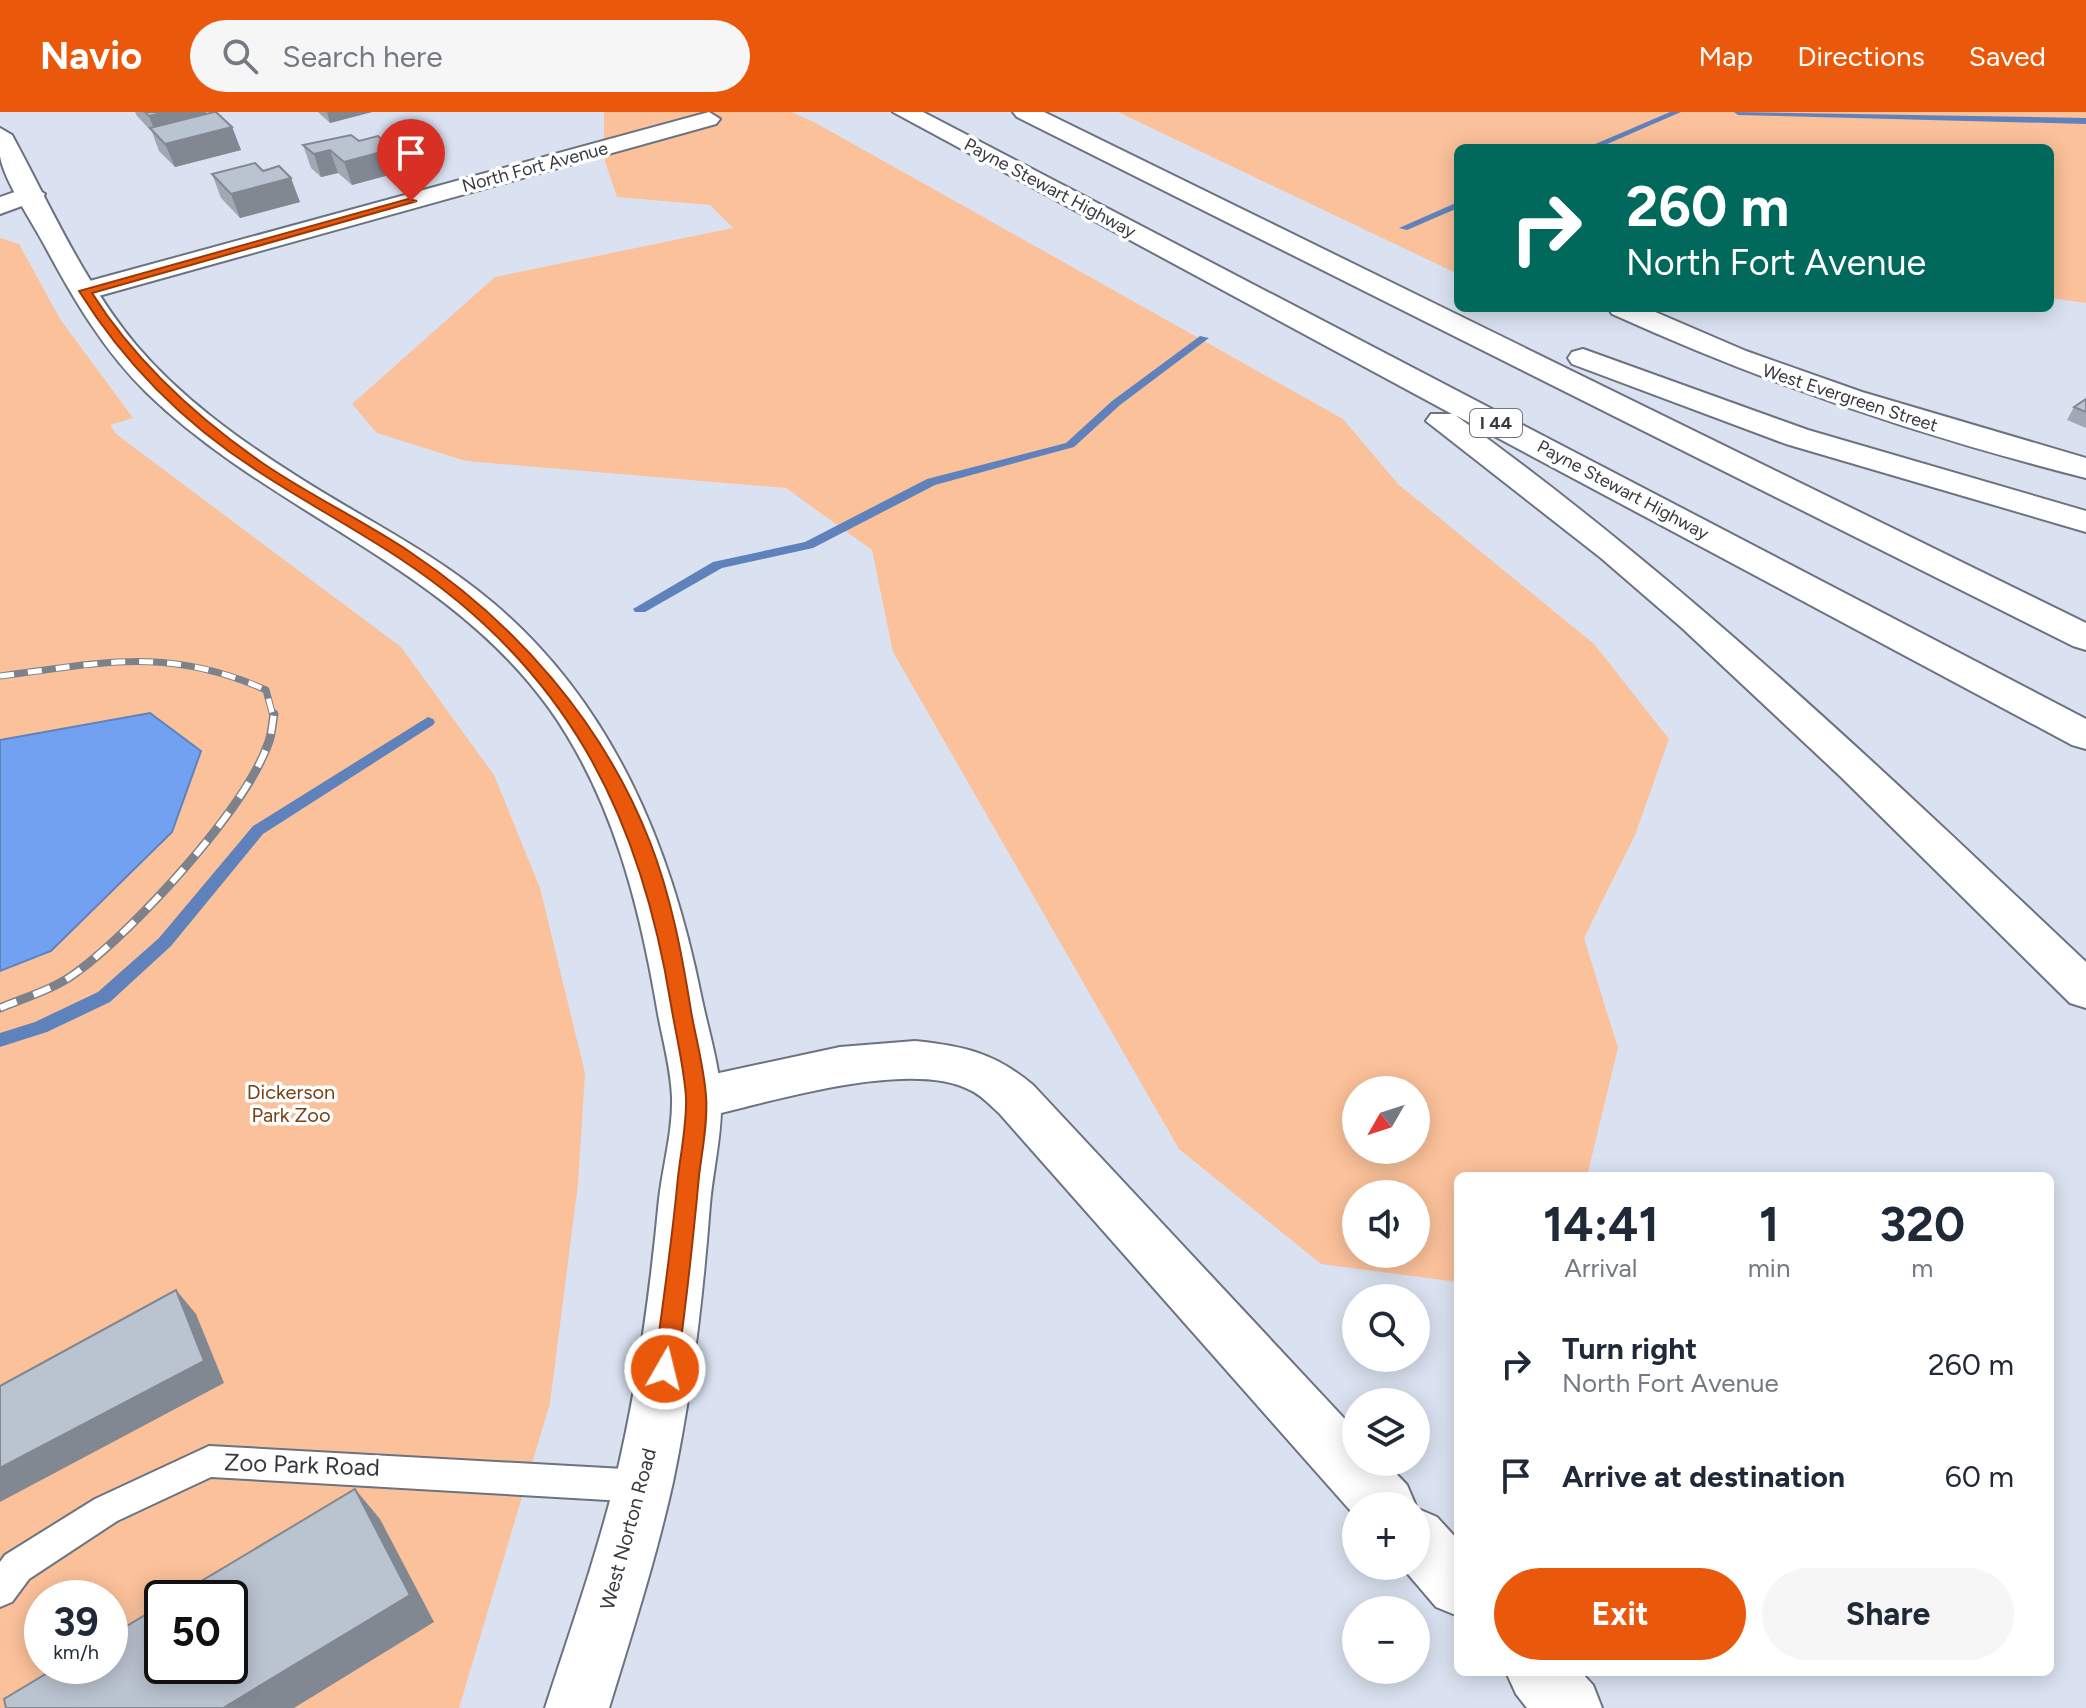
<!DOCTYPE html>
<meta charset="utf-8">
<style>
:root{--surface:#fff;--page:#f6f6f7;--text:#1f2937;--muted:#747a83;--accent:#ea580c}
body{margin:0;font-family:Figtree,sans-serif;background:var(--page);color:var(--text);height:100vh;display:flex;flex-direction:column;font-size:30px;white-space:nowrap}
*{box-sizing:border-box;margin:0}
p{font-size:26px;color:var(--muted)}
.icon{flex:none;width:44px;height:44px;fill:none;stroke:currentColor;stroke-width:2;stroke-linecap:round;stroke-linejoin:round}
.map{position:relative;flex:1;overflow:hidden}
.panel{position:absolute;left:1454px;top:1060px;width:600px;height:504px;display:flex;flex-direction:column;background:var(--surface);border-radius:12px;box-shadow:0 4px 20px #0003}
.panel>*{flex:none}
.guide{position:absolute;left:1454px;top:32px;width:600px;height:168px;border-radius:12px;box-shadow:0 4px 20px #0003;background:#00695c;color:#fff;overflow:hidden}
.needle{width:52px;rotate:231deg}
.tools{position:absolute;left:1342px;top:964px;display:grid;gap:16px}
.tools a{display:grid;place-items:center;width:88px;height:88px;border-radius:50%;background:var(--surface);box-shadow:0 4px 20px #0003;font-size:40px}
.speed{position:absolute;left:24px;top:1468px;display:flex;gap:16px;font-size:40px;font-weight:700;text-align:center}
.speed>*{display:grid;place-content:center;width:104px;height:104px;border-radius:50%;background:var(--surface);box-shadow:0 4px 20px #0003;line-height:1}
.speed small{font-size:20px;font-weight:400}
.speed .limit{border:4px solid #111;border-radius:12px;background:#fff;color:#111}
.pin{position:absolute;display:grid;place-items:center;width:68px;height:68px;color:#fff;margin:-82px -34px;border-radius:50% 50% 50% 0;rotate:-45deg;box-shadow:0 0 8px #0007}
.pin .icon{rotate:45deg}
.me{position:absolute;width:88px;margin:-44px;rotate:8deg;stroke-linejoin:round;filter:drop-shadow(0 0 6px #0008)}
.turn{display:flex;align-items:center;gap:28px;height:168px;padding:0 40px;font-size:36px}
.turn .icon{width:104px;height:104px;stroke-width:2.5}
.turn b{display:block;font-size:56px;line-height:68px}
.eta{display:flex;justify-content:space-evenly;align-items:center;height:136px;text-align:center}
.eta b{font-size:48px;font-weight:700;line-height:56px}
.cta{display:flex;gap:16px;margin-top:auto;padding:16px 40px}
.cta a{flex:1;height:92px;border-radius:48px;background:var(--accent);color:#fff;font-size:32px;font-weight:700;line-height:92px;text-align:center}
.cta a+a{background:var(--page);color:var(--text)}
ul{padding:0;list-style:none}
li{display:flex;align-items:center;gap:24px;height:112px;padding:0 40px}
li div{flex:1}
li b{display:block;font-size:30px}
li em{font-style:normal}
header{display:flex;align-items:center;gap:48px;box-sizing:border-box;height:112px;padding:0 40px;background:var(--accent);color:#fff}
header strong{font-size:38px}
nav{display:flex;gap:44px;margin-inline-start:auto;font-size:28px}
.search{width:560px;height:72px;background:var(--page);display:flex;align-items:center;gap:20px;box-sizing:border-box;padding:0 28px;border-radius:44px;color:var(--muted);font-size:30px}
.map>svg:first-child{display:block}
</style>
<header>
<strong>Navio</strong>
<div class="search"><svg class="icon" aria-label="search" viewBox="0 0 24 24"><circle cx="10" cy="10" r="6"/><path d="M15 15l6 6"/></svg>Search here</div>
<nav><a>Map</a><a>Directions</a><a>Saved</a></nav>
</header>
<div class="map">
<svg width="2086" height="1596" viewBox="0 0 2086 1596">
<rect width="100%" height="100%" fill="#dae2f1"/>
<g fill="#fbc19a" fill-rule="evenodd">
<path d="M 604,0 L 791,0 L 814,10 L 1343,307 L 1398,372 L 1594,532 L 1669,627 L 1635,723 L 1584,826 L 1618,936 L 1587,1064 L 1458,1064 L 1458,1170 L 1321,1152 L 1179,1037 L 893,540 L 872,438 L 786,376 L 466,349 L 377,321 L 352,292 L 495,165 L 733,116 L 710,93 L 617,85 L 604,47 ZM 1356,978 L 1416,978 L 1416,1038 L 1356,1038 ZM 1356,1082 L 1416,1082 L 1416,1142 L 1356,1142 Z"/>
<polygon points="1118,0 2086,0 2086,191 2050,186 2050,36 1458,36 1458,162"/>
<path d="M 0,126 L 19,132 L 60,207 L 133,306 L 110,313 L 116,322 L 401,535 L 494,663 L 540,776 L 585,961 L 578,1072 L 550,1291 L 459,1596 L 0,1596 ZM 42,1486 L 110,1486 L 110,1554 L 42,1554 ZM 162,1486 L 230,1486 L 230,1554 L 162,1554 Z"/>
</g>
<polygon fill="#72a1f2" stroke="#6082bc" stroke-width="2" points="150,601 201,639 172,720 51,839 0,859 0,628"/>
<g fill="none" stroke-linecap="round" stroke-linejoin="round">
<g fill="#6082bc" fill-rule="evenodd">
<polygon points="1670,0 1681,0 1598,36 1586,36"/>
<polygon points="1734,0 2086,6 2086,12 1738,3"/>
<polygon points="1458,90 1458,96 1407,118 1399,116"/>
<polygon points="1200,224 1209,226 1120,293 1074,335 935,373 813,436 722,456 645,500 635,500 633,497 713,450 805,430 927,367 1066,331 1112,289"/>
<polygon points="428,605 433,607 435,610 433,613 263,722 171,834 110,890 47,920 0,935 0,921 35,910 98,880 159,826 253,714"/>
</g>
<g stroke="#6b7380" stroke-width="4">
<polygon id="lane" points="209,1334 642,1358 653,1363 658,1374 653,1385 642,1390 211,1365 117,1409 29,1467 12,1490 0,1495 0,1450 5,1443 95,1387"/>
</g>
<g stroke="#6b7380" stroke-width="4">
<g id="street">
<polygon points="709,0 720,7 716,12 95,185 75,185 71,179 75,173"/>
<polygon points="32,74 45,82 41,87 0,102 0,85"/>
<path d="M 1608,196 L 1646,196 L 1746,239 L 1862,280 L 2086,346 L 2086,366 C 1924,325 1764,271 1612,202 Z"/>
<path d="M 915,929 C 964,934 995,941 1033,973 L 1356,1319 L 1356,1350 L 1385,1350 L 1407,1373 L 1416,1394 L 1356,1394 L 1356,1405 L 999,1001 C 990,993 981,983 970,978 C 920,951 810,979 757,992 C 730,998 705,1009 679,1000 L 672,986 L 679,972 L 696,966 L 840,935 Z"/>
<polygon points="1416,1396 1437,1405 1458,1428 1458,1504 1436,1495 1401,1454 1416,1454"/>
<polygon points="1506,1560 1581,1560 1593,1573 1602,1596 1527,1596 1516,1582"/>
</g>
</g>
<g stroke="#6b7380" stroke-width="4">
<path id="secondary" d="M 0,16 L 12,23 C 50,93 84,171 136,233 C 180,285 238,327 295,363 C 360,405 432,439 492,490 C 613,592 672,736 702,888 C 709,921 720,955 721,989 C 722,1023 713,1058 710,1092 C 703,1185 692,1279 673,1370 C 656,1447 632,1521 609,1596 L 545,1596 C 569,1522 595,1448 614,1373 C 637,1279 650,1183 659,1087 C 663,1053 673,1019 672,985 C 671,957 663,929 658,902 C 640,795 613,686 549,596 C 444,451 272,402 147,281 C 104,239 74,188 46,136 C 33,111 4,69 0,44 C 0,35 0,25 0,16 Z"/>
</g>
<g stroke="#6b7380" stroke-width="4">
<g id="highway">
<path d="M 893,0 L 923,0 L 2086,607 L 2086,637 L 2072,633 L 1455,303 C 1682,466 1883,658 2086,850 L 2086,896 L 2070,891 L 1840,664 L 1682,516 L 1601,446 L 1426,309 L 1431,302 L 1452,302 Z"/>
<polygon points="1013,0 1044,0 2086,511 2086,538 2073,534 1017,5"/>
<polygon points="1583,237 1808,318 2086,399 2086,420 1786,332 1572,252 1568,246 1572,240"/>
</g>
</g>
<use href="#lane" fill="#fff" fill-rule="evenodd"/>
<use href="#street" fill="#fff" fill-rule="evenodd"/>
<use href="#secondary" fill="#fff" fill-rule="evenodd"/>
<use href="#highway" fill="#fff" fill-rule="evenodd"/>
<g stroke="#7c828b" stroke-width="7">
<path id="rail-far1" d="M 0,564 C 103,551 167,534 266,578 L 273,604"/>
</g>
<g stroke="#7c828b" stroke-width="9">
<path id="rail" d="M 0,896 C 26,885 55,877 77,860 C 135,817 244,699 268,632 C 272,623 272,612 274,602"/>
</g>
<use href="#rail-far1" stroke="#fff" stroke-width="5" stroke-dasharray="14" stroke-linecap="butt"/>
<use href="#rail" stroke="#fff" stroke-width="6" stroke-dasharray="18" stroke-linecap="butt"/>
</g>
<g fill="#a0a8b3">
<polygon points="135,0 206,0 206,2 232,15 241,38 175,55 159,39 152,20 137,4"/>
<polygon points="318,0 372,0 330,11"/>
<polygon points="351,23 400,60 352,73 338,61 321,65 311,56 303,33"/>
<polygon points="263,59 300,90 240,106 221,86 212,62"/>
<polygon points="2086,287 2086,316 2067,308 2074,295"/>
</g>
<g fill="#828892">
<polygon points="165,0 206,0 211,14 156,22 149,4"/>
<polygon points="327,0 372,0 330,11"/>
<polygon points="232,15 241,38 175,55 165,32"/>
<polygon points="393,37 400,60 352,73 344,50"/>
<polygon points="330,38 338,61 321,65 314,42"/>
<polygon points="291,66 300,90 240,106 231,82"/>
<polygon points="176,1178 196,1202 224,1271 0,1390 0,1356"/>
<polygon points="355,1377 380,1407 434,1510 294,1596 223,1596"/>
</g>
<g fill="#bac3d0" stroke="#828892" stroke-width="2">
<polygon points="145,0 165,0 149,4"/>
<polygon points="214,0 216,0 232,15 165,32 150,16"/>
<polygon points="351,23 359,29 378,24 393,37 344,50 330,38 314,42 303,33"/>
<polygon points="255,51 263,59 279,54 291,66 231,82 212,62"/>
<polygon points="2086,287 2086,300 2074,295"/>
<polygon points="176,1178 204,1249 0,1356 0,1274"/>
<polygon points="355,1377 410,1483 223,1596 6,1596 4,1587 59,1554 110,1554 110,1524 162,1493 162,1554 230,1554 230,1486 173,1486"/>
</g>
<path fill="#ea580c" stroke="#983908" stroke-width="2" d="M 408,87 L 417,89 L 92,181 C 135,249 195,304 261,350 C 309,383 362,408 410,440 C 516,511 603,610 650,730 C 671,784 682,842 691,899 C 696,927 704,956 706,984 C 708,1010 702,1039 699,1064 C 693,1129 686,1193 677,1257 L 674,1265 L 665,1268 L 657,1265 L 654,1257 C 663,1193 672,1129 678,1065 C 681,1039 687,1011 686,985 C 684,955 676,923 671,893 C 640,700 565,555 399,446 C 352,415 303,389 256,358 C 185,312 124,251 79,179 Z"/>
<g text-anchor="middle" stroke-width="7" stroke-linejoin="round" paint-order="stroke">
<g font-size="18" fill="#363a3f" stroke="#fff">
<text transform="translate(535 55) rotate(-15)" y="6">North Fort Avenue</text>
<text transform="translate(1050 76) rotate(28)" y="6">Payne Stewart Highway</text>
<text transform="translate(1850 286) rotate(18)" y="6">West Evergreen Street</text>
<text transform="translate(1623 378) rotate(28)" y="6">Payne Stewart Highway</text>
</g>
<rect fill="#fff" stroke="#727579" stroke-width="2" x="1470" y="297" width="52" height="28" rx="6"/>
<g font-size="18" font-weight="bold" fill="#363a3f">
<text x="1496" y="317">I 44</text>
</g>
<g font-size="20" fill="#794114" stroke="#fff">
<text x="291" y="987">Dickerson<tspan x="291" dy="23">Park Zoo</tspan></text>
</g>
<g font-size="20" fill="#363a3f" stroke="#fff">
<text transform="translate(628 1417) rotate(-75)" y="7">West Norton Road</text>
</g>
<g font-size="24" fill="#363a3f" stroke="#fff">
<text transform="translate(302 1353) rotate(2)" y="8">Zoo Park Road</text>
</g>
</g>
</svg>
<div class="tools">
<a><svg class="needle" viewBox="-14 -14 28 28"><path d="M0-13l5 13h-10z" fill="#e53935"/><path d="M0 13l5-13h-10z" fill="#747a83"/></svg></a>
<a><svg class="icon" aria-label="sound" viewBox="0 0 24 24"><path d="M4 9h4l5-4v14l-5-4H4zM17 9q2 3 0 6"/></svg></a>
<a><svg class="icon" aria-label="search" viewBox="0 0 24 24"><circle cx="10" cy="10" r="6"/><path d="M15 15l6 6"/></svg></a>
<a><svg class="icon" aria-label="layers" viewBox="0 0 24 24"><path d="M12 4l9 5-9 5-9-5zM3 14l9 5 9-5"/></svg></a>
<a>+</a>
<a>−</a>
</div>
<div class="speed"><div>39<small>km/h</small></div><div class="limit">50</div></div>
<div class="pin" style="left:411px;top:89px;background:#d93025"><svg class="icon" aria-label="arrive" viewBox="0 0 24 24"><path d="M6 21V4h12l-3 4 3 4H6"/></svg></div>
<svg class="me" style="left:665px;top:1257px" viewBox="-20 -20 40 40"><circle r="17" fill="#ea580c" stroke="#fff" stroke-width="3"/><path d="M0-11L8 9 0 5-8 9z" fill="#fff"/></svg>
<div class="guide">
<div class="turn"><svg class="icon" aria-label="right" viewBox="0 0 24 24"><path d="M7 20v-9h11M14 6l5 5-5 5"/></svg><div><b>260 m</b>North Fort Avenue</div></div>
</div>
<section class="panel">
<div class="eta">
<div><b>14:41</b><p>Arrival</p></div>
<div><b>1</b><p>min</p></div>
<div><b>320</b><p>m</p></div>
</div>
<ul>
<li><svg class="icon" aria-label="right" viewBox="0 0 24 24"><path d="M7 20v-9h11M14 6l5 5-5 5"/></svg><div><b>Turn right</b><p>North Fort Avenue</p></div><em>260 m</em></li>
<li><svg class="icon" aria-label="arrive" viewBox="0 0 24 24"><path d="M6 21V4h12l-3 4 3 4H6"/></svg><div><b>Arrive at destination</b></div><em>60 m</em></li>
</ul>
<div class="cta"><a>Exit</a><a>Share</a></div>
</section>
</div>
